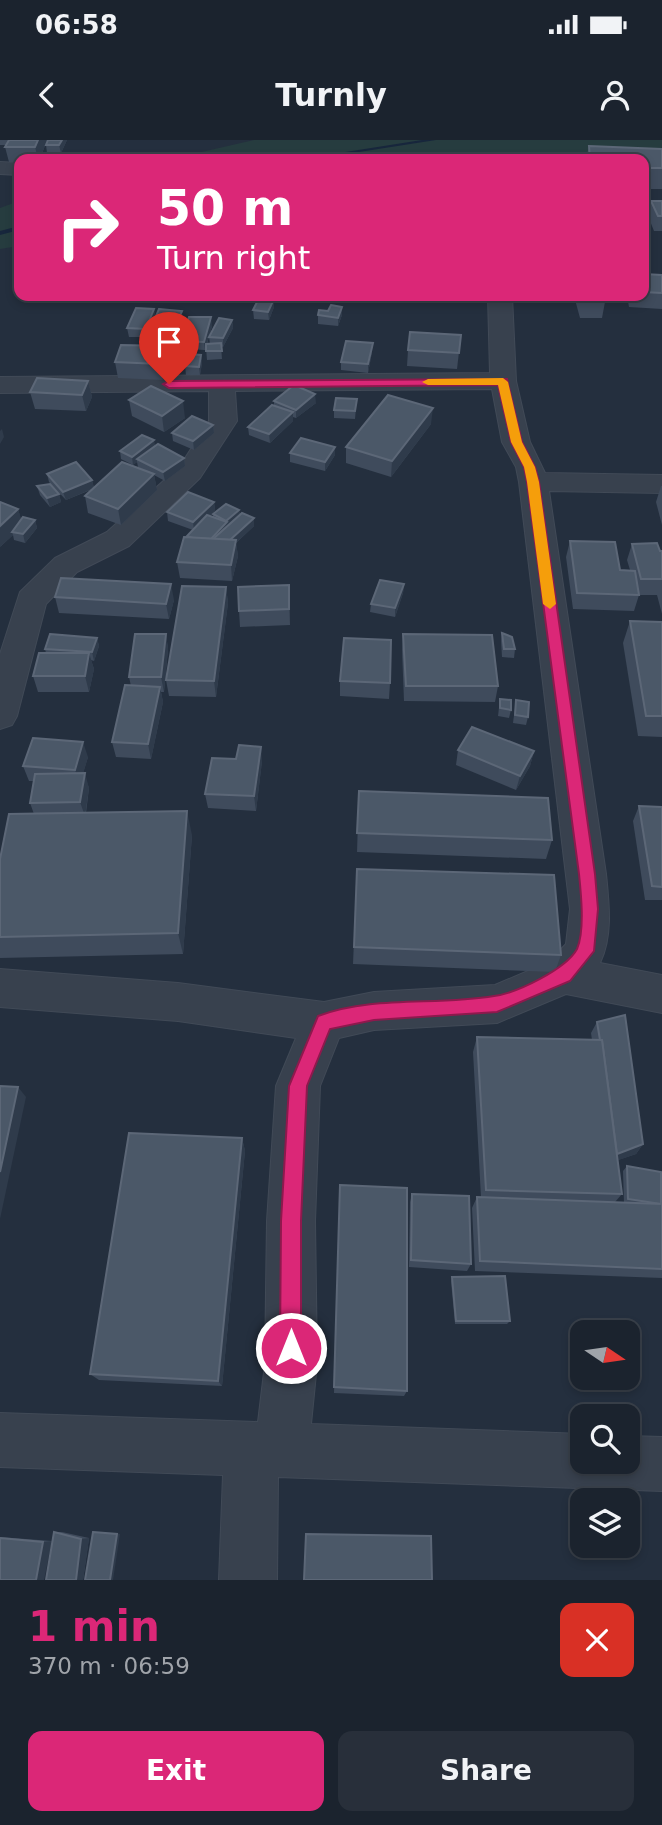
<!DOCTYPE html>
<meta charset="utf-8">
<style>
:root{--surface:#1b232e;--page:#282f3a;--text:#f1f3f6;--muted:#a0a4aa;--line:#39404a;--accent:#db2777}
body{margin:0;font-family:"DejaVu Sans",sans-serif;background:var(--page);color:var(--text);height:100vh;display:flex;flex-direction:column;font-size:26px;white-space:nowrap}
*{box-sizing:border-box;margin:0}
p{font-size:23px;color:var(--muted)}
.icon{flex:none;width:38px;height:38px;fill:none;stroke:currentColor;stroke-width:2;stroke-linecap:round;stroke-linejoin:round}
.map{position:relative;height:1440px;overflow:hidden}
.side{display:flex;flex-direction:column;background:var(--surface);flex:1}
.side>*{flex:none}
.top-card{position:absolute;left:14px;top:14px;width:635px;height:147px;border-radius:14px;box-shadow:0 4px 10px #0003,0 0 0 2px var(--line);background:#db2777;color:#fff;overflow:hidden}
.needle{width:46px;rotate:103deg}
.buttons{position:absolute;left:570px;top:1180px;display:grid;gap:14px}
.buttons a{display:grid;place-items:center;width:70px;height:70px;border-radius:14px;background:var(--surface);box-shadow:0 4px 10px #0003,0 0 0 2px var(--line);font-size:35px}
.pin{position:absolute;display:grid;place-items:center;width:60px;height:60px;color:#fff;margin:-72px -30px;border-radius:50% 50% 50% 0;rotate:-45deg;box-shadow:0 0 7px #0007}
.pin .icon{rotate:45deg}
.me{position:absolute;width:77px;margin:-38px;rotate:0deg;stroke-linejoin:round;filter:drop-shadow(0 0 5px #0008)}
.turn{display:flex;align-items:center;gap:24px;height:147px;padding:0 28px;font-size:32px}
.turn .icon{width:91px;height:91px;stroke-width:2.5}
.turn b{display:block;font-size:49px;line-height:60px}
.round{display:grid;place-items:center;flex:none;width:74px;height:74px;border-radius:14px;background:var(--page)}
.headline{display:flex;align-items:center;justify-content:space-between;height:119px;padding:0 28px}
h1{font-size:42px;font-weight:700;line-height:52px;color:var(--accent)}
.cta{display:flex;gap:14px;margin-top:auto;padding:14px 28px}
.cta a{flex:1;height:80px;border-radius:14px;background:var(--accent);color:#fff;font-size:28px;font-weight:700;line-height:80px;text-align:center}
.cta a+a{background:var(--page);color:var(--text)}
.status{display:flex;justify-content:space-between;align-items:center;height:49px;padding:0 35px;background:var(--surface);direction:ltr}
.status svg{height:19px;fill:currentColor}
header{display:flex;justify-content:space-between;align-items:center;height:91px;padding:0 28px;background:var(--surface);font-size:32px;font-weight:700}
.map>svg:first-child{display:block}
</style>
<div class="status"><b>06:58</b><svg viewBox="0 0 49 12"><path d="M0 12V9h3v3zM5 12V6h3v6zM10 12V3h3v9zM15 12V0h3v12zM26 1h20v11H26zM47 4h2v5h-2z"/></svg></div>
<header><svg class="icon" aria-label="back" viewBox="0 0 24 24"><path d="M15 5l-7 7 7 7"/></svg>Turnly<svg class="icon" aria-label="person" viewBox="0 0 24 24"><circle cx="12" cy="8" r="4"/><path d="M4 21q1-7 8-7t8 7"/></svg></header>
<div class="map">
<svg width="662" height="1440" viewBox="0 0 662 1440">
<rect width="100%" height="100%" fill="#242f3e"/>
<g fill="#263c3f">
<polygon points="254,0 662,0 662,14 503,12 470,19 171,19"/>
<polygon points="19,61 19,106 0,109 0,68"/>
</g>
<g fill="none" stroke-linecap="round" stroke-linejoin="round">
<g fill="#17263c" fill-rule="evenodd">
<polygon points="422,0 436,0 314,19 301,19"/>
<polygon points="19,86 19,90 0,95 0,91"/>
</g>
<g stroke="#414a57" stroke-width="2">
<g id="minor">
<polygon points="0,22 19,23 19,35 0,34"/>
<path d="M 488,156 L 512,156 L 516,241 L 530,302 L 545,333 L 662,335 L 662,353 L 549,351 L 606,734 C 609,764 613,796 600,823 L 662,835 L 662,873 L 566,854 L 497,883 L 374,890 L 339,898 L 320,946 L 315,1081 L 317,1224 L 311,1284 L 583,1294 L 583,1321 L 628,1321 L 628,1296 L 662,1297 L 662,1351 L 278,1337 L 277,1440 L 219,1440 L 223,1335 L 0,1327 L 0,1273 L 258,1282 L 265,1224 L 267,1081 L 276,946 L 296,898 L 178,881 L 0,867 L 0,829 L 178,843 L 324,862 L 374,852 L 495,845 L 549,822 L 566,804 L 570,769 L 519,342 L 516,327 L 502,302 L 492,249 L 235,251 L 237,281 L 200,338 L 129,406 L 77,432 L 46,464 L 17,576 L 12,585 L 0,589 L 0,514 L 20,452 L 55,418 L 107,392 L 180,326 L 209,281 L 209,251 L 0,253 L 0,237 L 490,233 Z"/>
</g>
</g>
<use href="#minor" fill="#38414e" fill-rule="evenodd"/>
</g>
<g fill="#3f4b5c">
<polygon points="0,0 47,0 40,19 19,19 19,22 9,22 5,7 6,5 0,5"/>
<polygon points="48,0 67,0 61,13 47,13 46,5"/>
<polygon points="589,6 662,9 662,49 644,49 644,19 586,19"/>
<polygon points="651,61 662,61 662,91 654,91 648,76"/>
<polygon points="644,134 662,135 662,169 629,167 627,156 644,156"/>
<polygon points="531,156 564,156 563,162 531,159"/>
<polygon points="574,156 604,156 605,162 602,178 580,178"/>
<polygon points="274,167 269,180 254,179 253,170"/>
<polygon points="342,167 342,175 338,186 318,184 318,175"/>
<polygon points="154,169 155,177 183,179 174,200 169,199 170,203 166,209 168,222 163,240 118,238 115,222 150,206 149,198 151,194 150,190 147,197 129,197 127,188"/>
<polygon points="232,180 233,188 223,207 221,206 222,219 207,220 206,208 205,210 183,209 182,201 212,186 207,204 210,204 209,197"/>
<polygon points="461,195 457,229 407,226 408,210"/>
<polygon points="372,212 368,233 341,230 341,222"/>
<polygon points="201,215 202,223 200,235 186,235 185,226"/>
<polygon points="88,241 92,257 86,271 35,269 30,252"/>
<polygon points="129,260 185,278 164,292 132,276"/>
<polygon points="274,261 316,263 296,278 293,277 293,281 270,303 249,295 248,287 274,266"/>
<polygon points="356,268 355,279 334,278 334,270"/>
<polygon points="431,284 391,337 346,323 346,307"/>
<polygon points="213,285 214,293 194,310 173,301 172,293"/>
<polygon points="155,306 184,318 185,326 165,341 154,335 157,350 121,385 88,373 85,356 93,349 66,360 49,342 47,334 92,340 94,348 144,330 138,327 137,322 133,325 121,319 120,311"/>
<polygon points="290,313 335,315 325,331 290,322"/>
<polygon points="37,346 59,354 61,362 50,367 40,355"/>
<polygon points="661,346 662,346 662,385 656,362"/>
<polygon points="214,362 215,370 209,376 213,377 213,374 239,370 240,375 254,386 236,403 238,416 232,441 180,438 177,422 187,396 193,390 168,381 167,372"/>
<polygon points="18,369 21,380 35,380 37,388 25,403 14,400 13,395 0,407"/>
<polygon points="570,401 620,430 630,430 627,420 632,404 662,411 662,474 657,455 639,455 634,471 573,469 566,417"/>
<polygon points="404,444 403,453 395,477 370,472 371,464"/>
<polygon points="289,445 290,485 240,487 239,471"/>
<polygon points="226,447 228,463 216,557 169,556 166,540"/>
<polygon points="55,457 174,460 169,479 59,473"/>
<polygon points="630,481 662,482 662,597 638,596 623,503"/>
<polygon points="502,493 515,509 514,518 502,517 501,501"/>
<polygon points="166,494 168,509 164,552 161,552 163,562 151,619 116,617 112,602 131,546 129,537"/>
<polygon points="403,494 498,546 495,562 404,561 402,510"/>
<polygon points="97,498 99,506 94,521 91,520 94,529 89,552 38,552 33,536 46,513 45,509"/>
<polygon points="340,541 390,543 389,559 340,556"/>
<polygon points="500,559 511,570 509,578 498,576"/>
<polygon points="516,560 528,577 526,585 513,583"/>
<polygon points="458,610 534,611 530,626 516,650 456,625"/>
<polygon points="88,617 83,633 89,648 86,673 192,695 183,814 0,818 0,719 34,674 30,663 34,641 29,641 23,626"/>
<polygon points="236,619 262,621 256,671 208,668 205,654"/>
<polygon points="359,651 552,700 546,719 357,712"/>
<polygon points="639,666 662,667 662,760 645,760 633,681"/>
<polygon points="357,729 561,815 555,832 353,824"/>
<polygon points="597,882 643,1004 636,1014 618,1020 622,1054 615,1062 624,1063 623,1031 627,1026 662,1064 662,1138 475,1131 472,1068 477,1057 481,1057 473,912 477,897 592,900 591,893"/>
<polygon points="242,998 245,1011 222,1246 99,1240 90,1234"/>
<polygon points="340,1045 407,1251 404,1256 334,1253"/>
<polygon points="412,1054 471,1124 467,1131 409,1127 410,1062"/>
<polygon points="452,1137 510,1181 507,1184 455,1184 451,1141"/>
<polygon points="580,1214 583,1215 583,1236 574,1233 577,1216"/>
<polygon points="585,1237 601,1237 601,1240 597,1242"/>
<polygon points="54,1392 62,1392 89,1398 83,1440"/>
<polygon points="0,1397 52,1401 0,1440"/>
</g>
<g fill="#2f3b4b">
<polygon points="38,0 47,0 40,19 38,19 35,7"/>
<polygon points="62,0 67,0 61,13 59,5"/>
<polygon points="274,159 274,167 269,180 268,172"/>
<polygon points="342,167 342,175 338,186 338,178"/>
<polygon points="154,169 155,177 147,197 146,189"/>
<polygon points="182,171 183,179 174,200 173,191"/>
<polygon points="211,177 212,186 205,210 204,202"/>
<polygon points="232,180 233,188 223,207 223,198"/>
<polygon points="169,194 170,203 166,209 165,200"/>
<polygon points="373,203 372,212 368,233 368,224"/>
<polygon points="166,206 168,222 163,240 160,224"/>
<polygon points="201,215 202,223 200,235 199,227"/>
<polygon points="88,241 92,257 86,271 82,255"/>
<polygon points="315,254 316,263 296,278 296,270"/>
<polygon points="183,261 185,278 164,292 162,276"/>
<polygon points="433,268 431,284 391,337 392,321"/>
<polygon points="293,272 293,281 270,303 269,294"/>
<polygon points="213,285 214,293 194,310 193,301"/>
<polygon points="2,289 4,297 0,304 0,291"/>
<polygon points="154,300 156,309 137,319 137,322 133,325 132,317"/>
<polygon points="335,307 335,315 325,331 325,322"/>
<polygon points="184,318 185,326 165,341 163,332"/>
<polygon points="154,334 157,350 121,385 118,369"/>
<polygon points="92,340 94,348 66,360 63,352"/>
<polygon points="59,354 61,362 50,367 47,358"/>
<polygon points="214,362 215,370 194,391 193,382"/>
<polygon points="18,369 23,385 12,392 13,395 0,407 0,386"/>
<polygon points="239,370 240,379 207,403 226,382 226,381"/>
<polygon points="254,378 254,386 236,403 238,416 232,441 231,425 223,406"/>
<polygon points="35,380 37,388 25,403 23,394"/>
<polygon points="171,444 174,460 169,479 166,464"/>
<polygon points="404,444 403,453 395,477 395,468"/>
<polygon points="226,447 228,463 216,557 214,541"/>
<polygon points="166,494 168,509 164,552 161,537"/>
<polygon points="97,498 99,506 94,521 92,512"/>
<polygon points="89,513 94,529 89,552 85,536"/>
<polygon points="160,547 163,562 151,619 148,604"/>
<polygon points="83,602 88,617 80,644 75,630"/>
<polygon points="261,607 262,621 256,671 254,656"/>
<polygon points="534,611 530,626 516,650 520,636"/>
<polygon points="85,633 89,648 85,676 80,662"/>
<polygon points="187,671 192,695 183,814 178,793"/>
<polygon points="18,947 26,957 0,1079 0,1032"/>
<polygon points="242,998 245,1011 222,1246 218,1241"/>
<polygon points="643,1004 636,1014 607,1024 614,1015"/>
<polygon points="117,1394 120,1394 113,1440 110,1440"/>
<polygon points="89,1398 83,1440 76,1440 81,1399"/>
<polygon points="52,1401 44,1440 36,1440 43,1402"/>
</g>
<g fill="#4b5868" stroke="#5c6777" stroke-width="2">
<polygon points="9,0 38,0 35,7 5,7"/>
<polygon points="48,0 62,0 59,5 46,5"/>
<polygon points="589,6 662,9 662,28 644,28 644,19 590,19"/>
<polygon points="651,61 662,61 662,76 658,76"/>
<polygon points="644,134 662,135 662,153 644,152"/>
<polygon points="582,156 604,156 605,162 584,162"/>
<polygon points="259,158 274,159 268,172 253,170"/>
<polygon points="331,165 342,167 338,178 318,175 319,170 328,171"/>
<polygon points="136,168 154,169 146,189 127,188"/>
<polygon points="159,169 182,171 173,191 150,190"/>
<polygon points="189,177 211,177 204,202 182,201"/>
<polygon points="219,178 232,180 223,198 209,197"/>
<polygon points="152,192 169,194 165,200 149,198"/>
<polygon points="410,192 461,195 459,213 408,210"/>
<polygon points="346,201 373,203 368,224 341,222"/>
<polygon points="221,203 222,211 206,211 206,204"/>
<polygon points="121,205 166,206 160,224 115,222"/>
<polygon points="188,214 201,215 199,227 185,226"/>
<polygon points="37,238 88,241 82,255 30,252"/>
<polygon points="294,245 315,254 296,270 274,261"/>
<polygon points="151,246 183,261 162,276 129,260"/>
<polygon points="388,255 433,268 392,321 346,307"/>
<polygon points="336,258 357,259 355,271 334,270"/>
<polygon points="272,265 293,272 269,294 248,287"/>
<polygon points="192,276 213,285 193,301 172,293"/>
<polygon points="142,295 154,300 132,317 120,311"/>
<polygon points="301,298 335,307 325,322 290,313"/>
<polygon points="158,304 184,318 163,332 137,319"/>
<polygon points="76,322 92,340 63,352 47,334"/>
<polygon points="122,322 154,334 118,369 85,356"/>
<polygon points="50,344 59,354 47,358 37,346"/>
<polygon points="188,352 214,362 193,382 167,372"/>
<polygon points="0,362 18,369 0,386"/>
<polygon points="226,364 239,370 226,381 213,374"/>
<polygon points="242,373 254,378 230,400 213,399"/>
<polygon points="207,375 227,382 211,399 193,398 187,396"/>
<polygon points="23,377 35,380 23,394 12,392"/>
<polygon points="184,397 236,400 231,425 177,422"/>
<polygon points="570,401 615,402 620,430 635,431 639,455 577,453"/>
<polygon points="657,403 660,411 662,411 662,439 641,439 632,404"/>
<polygon points="61,438 171,444 166,464 55,457"/>
<polygon points="380,440 404,444 395,468 371,464"/>
<polygon points="289,445 289,469 239,471 238,447"/>
<polygon points="182,446 226,447 214,541 166,540"/>
<polygon points="630,481 662,482 662,576 646,576"/>
<polygon points="502,493 512,497 515,509 504,509"/>
<polygon points="50,494 97,498 92,512 45,509"/>
<polygon points="135,494 166,494 161,537 129,537"/>
<polygon points="403,494 492,495 498,546 406,546"/>
<polygon points="344,498 391,500 390,543 340,541"/>
<polygon points="39,513 89,513 85,536 33,536"/>
<polygon points="125,545 160,547 148,604 112,602"/>
<polygon points="500,559 511,560 511,570 500,568"/>
<polygon points="516,560 529,562 528,577 515,575"/>
<polygon points="472,587 534,611 520,636 458,610"/>
<polygon points="33,598 83,602 75,630 23,626"/>
<polygon points="239,605 261,607 254,656 205,654 212,618 236,619"/>
<polygon points="85,633 80,662 30,663 35,634"/>
<polygon points="359,651 548,658 552,700 357,693"/>
<polygon points="639,666 662,667 662,747 652,746"/>
<polygon points="187,671 178,793 0,797 0,719 9,674"/>
<polygon points="357,729 554,735 561,815 354,807"/>
<polygon points="625,875 643,1004 617,1014 602,900 600,900 597,882"/>
<polygon points="477,897 602,900 622,1054 486,1050"/>
<polygon points="0,946 18,947 0,1032"/>
<polygon points="129,993 242,998 218,1241 90,1234"/>
<polygon points="627,1026 661,1032 661,1064 628,1059"/>
<polygon points="340,1045 407,1048 407,1251 334,1247"/>
<polygon points="412,1054 469,1056 471,1124 411,1120"/>
<polygon points="477,1057 662,1064 662,1129 480,1121"/>
<polygon points="505,1136 510,1181 456,1181 452,1137"/>
<polygon points="580,1214 583,1215 583,1232 577,1230"/>
<polygon points="54,1392 81,1399 76,1440 46,1440"/>
<polygon points="93,1392 117,1394 110,1440 85,1440"/>
<polygon points="306,1394 431,1396 432,1440 304,1440"/>
<polygon points="0,1398 43,1402 36,1440 0,1440"/>
</g>
<path fill="#db2777" stroke="#8e194d" stroke-width="2" d="M 507,239 L 522,302 L 535,327 L 539,342 L 595,734 L 598,769 L 594,811 L 570,841 L 497,872 L 374,880 L 330,889 L 307,946 L 301,1081 L 301,1208 L 298,1215 L 291,1218 L 283,1215 L 280,1208 L 281,1081 L 289,946 L 318,876 C 374,855 436,866 494,856 C 517,853 566,829 577,809 C 585,791 581,753 579,734 L 527,342 L 524,327 L 511,302 L 498,245 L 169,248 L 163,244 L 169,241 Z"/>
<polygon fill="#f59e0b" points="503,238 508,242 522,302 535,327 539,342 556,464 550,469 543,464 527,342 524,327 511,302 498,245 428,245 422,242 428,239"/>
</svg>
<div class="buttons">
<a><svg class="needle" viewBox="-14 -14 28 28"><path d="M0-13l5 13h-10z" fill="#e53935"/><path d="M0 13l5-13h-10z" fill="#a0a4aa"/></svg></a>
<a><svg class="icon" aria-label="search" viewBox="0 0 24 24"><circle cx="10" cy="10" r="6"/><path d="M15 15l6 6"/></svg></a>
<a><svg class="icon" aria-label="layers" viewBox="0 0 24 24"><path d="M12 4l9 5-9 5-9-5zM3 14l9 5 9-5"/></svg></a>
</div>
<div class="pin" style="left:169px;top:244px;background:#d93025"><svg class="icon" aria-label="arrive" viewBox="0 0 24 24"><path d="M6 21V4h12l-3 4 3 4H6"/></svg></div>
<svg class="me" style="left:291px;top:1208px" viewBox="-20 -20 40 40"><circle r="17" fill="#db2777" stroke="#fff" stroke-width="3"/><path d="M0-11L8 9 0 5-8 9z" fill="#fff"/></svg>
<div class="top-card">
<div class="turn"><svg class="icon" aria-label="right" viewBox="0 0 24 24"><path d="M7 20v-9h11M14 6l5 5-5 5"/></svg><div><b>50 m</b>Turn right</div></div>
</div>
</div>
<section class="side">
<div class="headline"><div><h1>1 min</h1><p>370 m · 06:59</p></div><a class="round" style="background:#d93025;color:#fff"><svg class="icon" aria-label="close" viewBox="0 0 24 24"><path d="M6 6l12 12M18 6L6 18"/></svg></a></div>
<div class="cta"><a>Exit</a><a>Share</a></div>
</section>
